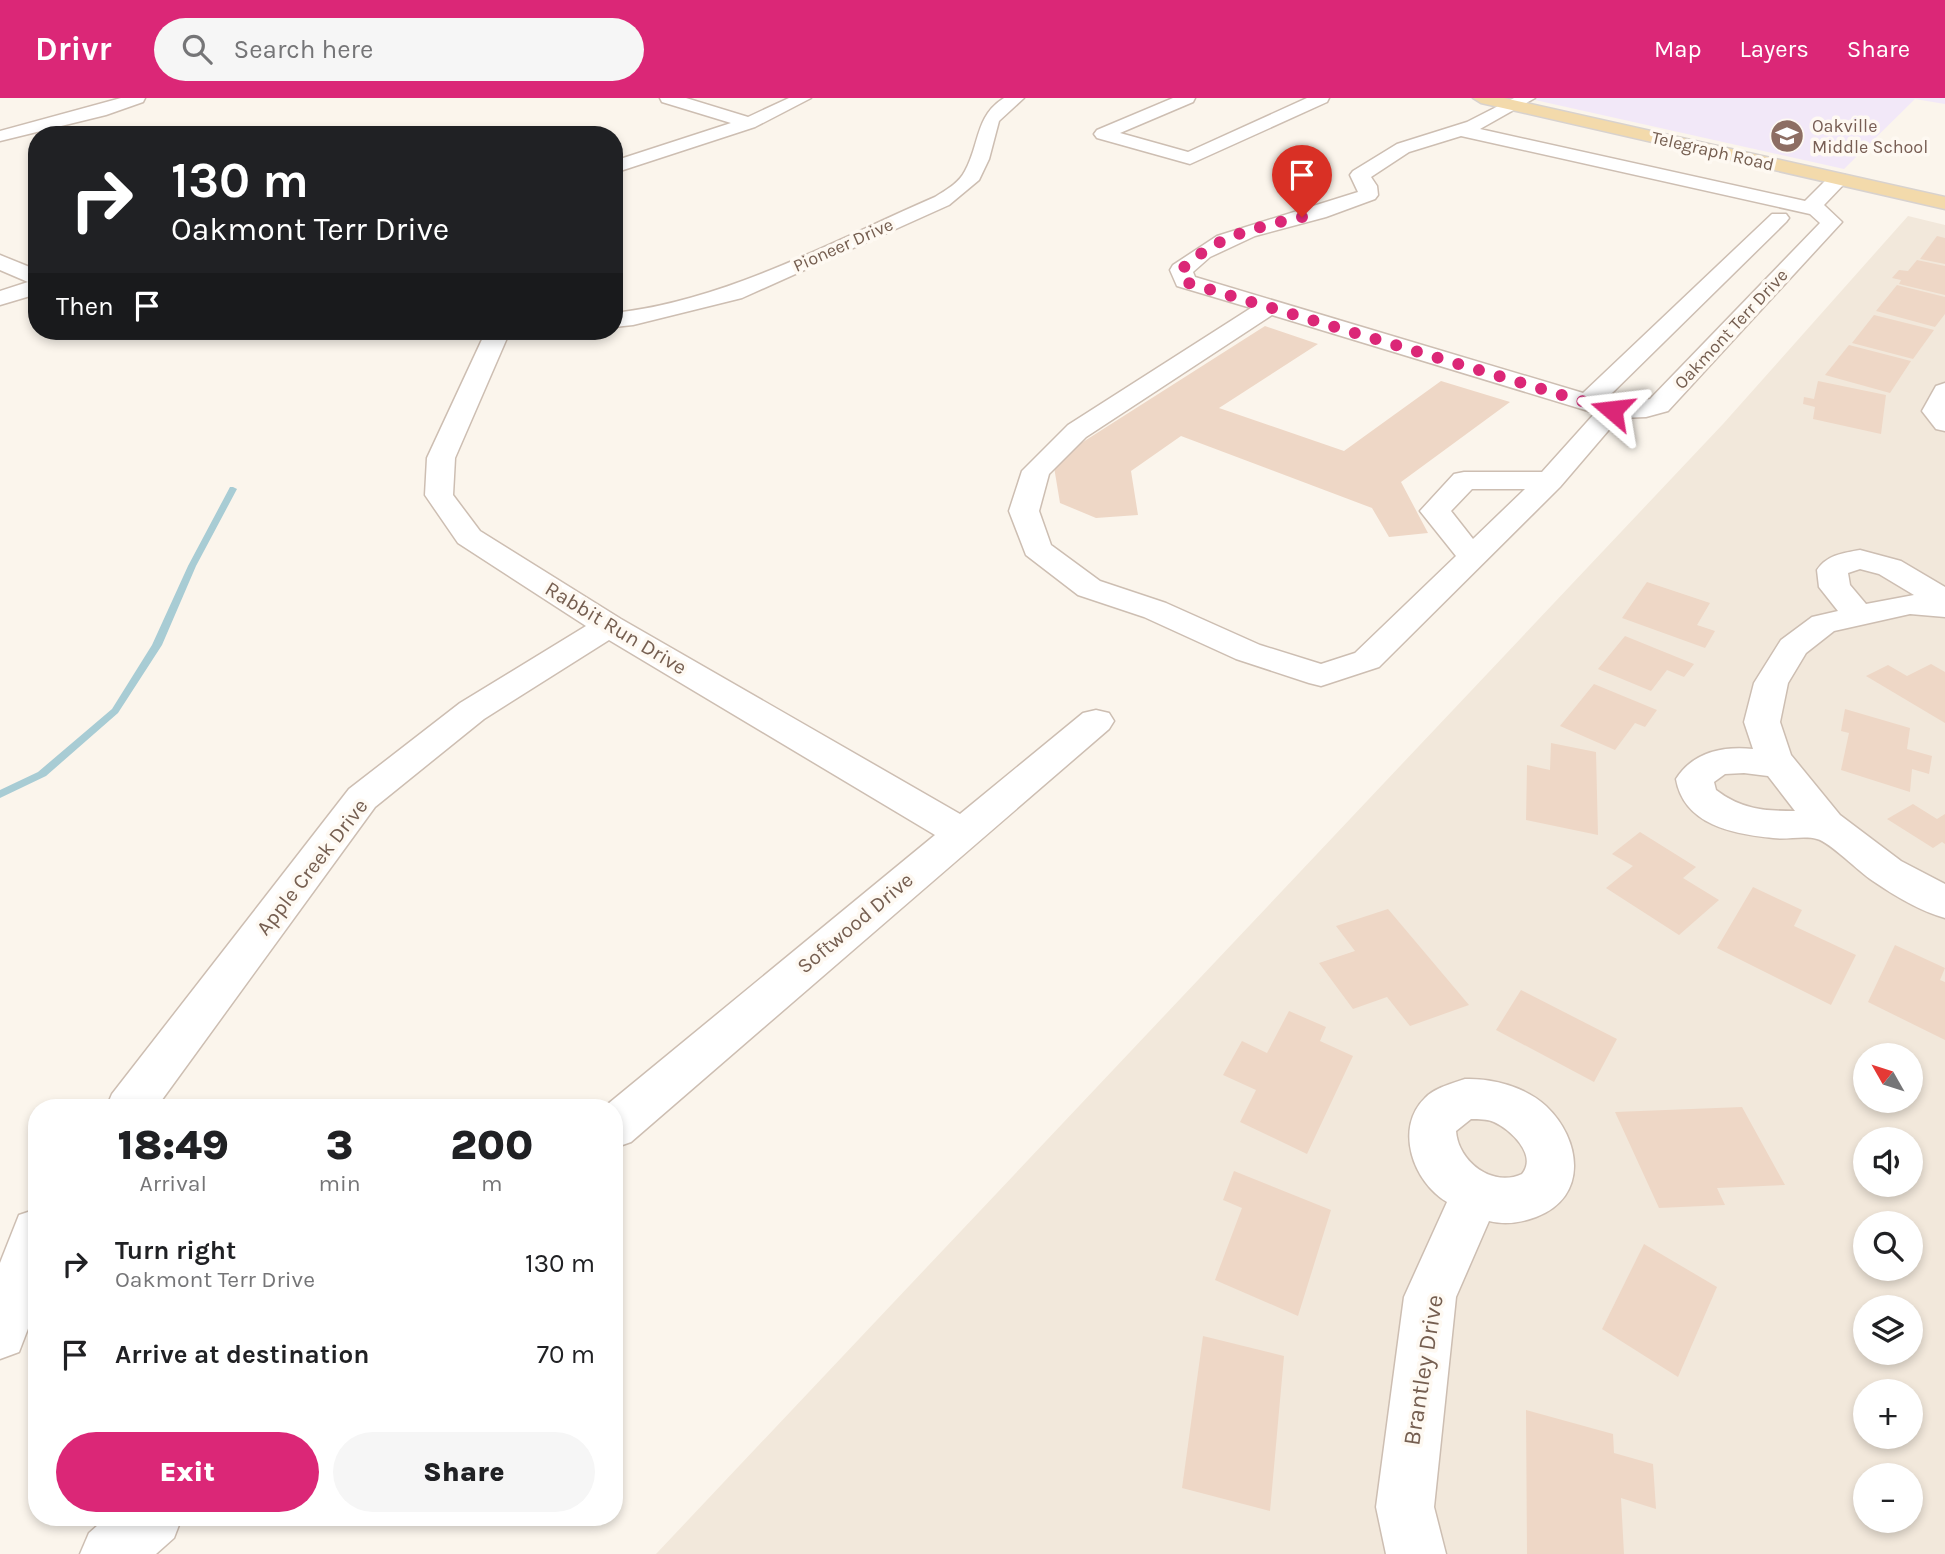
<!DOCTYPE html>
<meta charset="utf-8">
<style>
:root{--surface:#fff;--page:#f6f6f6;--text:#202124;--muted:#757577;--accent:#db2777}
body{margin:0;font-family:Karla,sans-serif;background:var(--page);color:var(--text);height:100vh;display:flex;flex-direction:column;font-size:26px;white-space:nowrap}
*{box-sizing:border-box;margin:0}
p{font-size:23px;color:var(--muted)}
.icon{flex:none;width:38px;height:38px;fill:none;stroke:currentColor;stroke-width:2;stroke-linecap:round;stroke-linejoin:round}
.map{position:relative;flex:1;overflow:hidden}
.sheet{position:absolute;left:28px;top:1001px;width:595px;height:427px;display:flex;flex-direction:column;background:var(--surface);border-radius:28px;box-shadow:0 4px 10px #0003}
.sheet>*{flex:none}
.banner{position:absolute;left:28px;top:28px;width:595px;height:214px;border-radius:28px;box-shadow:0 4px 10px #0003;background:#202124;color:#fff;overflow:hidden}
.needle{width:46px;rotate:309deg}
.fabs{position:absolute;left:1853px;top:945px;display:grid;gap:14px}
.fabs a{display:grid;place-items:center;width:70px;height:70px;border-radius:50%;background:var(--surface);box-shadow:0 4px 10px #0003;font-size:35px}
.pin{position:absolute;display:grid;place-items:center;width:60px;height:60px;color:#fff;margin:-72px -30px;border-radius:50% 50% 50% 0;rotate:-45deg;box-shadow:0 0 7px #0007}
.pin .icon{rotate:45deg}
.me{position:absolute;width:77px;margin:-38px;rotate:287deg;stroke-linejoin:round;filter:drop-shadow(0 0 5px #0008)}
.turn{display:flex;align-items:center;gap:24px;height:147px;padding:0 28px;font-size:32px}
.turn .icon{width:91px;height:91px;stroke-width:2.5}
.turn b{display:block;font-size:49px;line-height:60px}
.then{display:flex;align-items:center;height:66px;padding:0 28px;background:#0003;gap:14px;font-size:26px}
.eta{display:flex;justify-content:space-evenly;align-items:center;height:119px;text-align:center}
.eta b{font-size:42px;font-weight:800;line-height:49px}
.primary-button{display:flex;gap:14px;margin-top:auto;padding:14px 28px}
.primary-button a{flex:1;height:80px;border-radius:42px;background:var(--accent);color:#fff;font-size:28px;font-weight:800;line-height:80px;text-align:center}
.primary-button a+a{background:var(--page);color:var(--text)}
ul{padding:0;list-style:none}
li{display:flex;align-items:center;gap:21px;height:91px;padding:0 28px}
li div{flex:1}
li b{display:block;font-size:26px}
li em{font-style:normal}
header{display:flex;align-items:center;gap:42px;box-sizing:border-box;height:98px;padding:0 35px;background:var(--accent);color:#fff}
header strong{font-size:33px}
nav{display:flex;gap:38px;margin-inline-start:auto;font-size:24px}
.search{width:490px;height:63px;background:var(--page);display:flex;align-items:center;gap:18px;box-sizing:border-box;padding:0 24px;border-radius:38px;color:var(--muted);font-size:26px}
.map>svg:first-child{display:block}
</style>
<header>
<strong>Drivr</strong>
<div class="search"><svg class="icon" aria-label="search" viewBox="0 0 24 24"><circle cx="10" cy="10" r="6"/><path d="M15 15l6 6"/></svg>Search here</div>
<nav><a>Map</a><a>Layers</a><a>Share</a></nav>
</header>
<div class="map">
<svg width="1945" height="1456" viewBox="0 0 1945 1456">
<rect width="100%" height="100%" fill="#fbf5ec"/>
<path fill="#f2e8db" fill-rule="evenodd" d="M 1908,118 L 1945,127 L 1945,1456 L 656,1456 L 1723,326 ZM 1866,957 L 1911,957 L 1911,1003 L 1866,1003 ZM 1866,1041 L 1911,1041 L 1911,1087 L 1866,1087 ZM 1866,1125 L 1911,1125 L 1911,1171 L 1866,1171 ZM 1866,1209 L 1911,1209 L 1911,1255 L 1866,1255 ZM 1866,1293 L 1911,1293 L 1911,1339 L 1866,1339 ZM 1866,1377 L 1911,1377 L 1911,1423 L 1866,1423 Z"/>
<polygon fill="#f2e8f8" points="1526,0 1945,0 1945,6 1915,1 1844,71"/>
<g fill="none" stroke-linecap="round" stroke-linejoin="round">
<polygon fill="#a8ccd4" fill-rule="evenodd" points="230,389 233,389 237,391 196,468 162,547 118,615 46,678 0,700 0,692 38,674 112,611 152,547 188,468"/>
</g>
<g fill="#eed7c6">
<polygon points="1937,138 1945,140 1945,166 1920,161"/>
<polygon points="1917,162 1945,168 1945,197 1899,186 1901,182 1892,180 1899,172 1908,173"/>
<polygon points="1897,187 1945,199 1945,216 1935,229 1876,213"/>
<polygon points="1874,217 1934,232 1913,261 1852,245"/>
<polygon points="1265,228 1318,246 1219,310 1344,353 1441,283 1510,304 1401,384 1428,435 1389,439 1372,410 1181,338 1131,373 1138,417 1096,420 1060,405 1053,363"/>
<polygon points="1849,247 1911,263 1890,295 1825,277"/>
<polygon points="1818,283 1886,297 1881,336 1813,321 1815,309 1803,306 1804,299 1814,301"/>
<polygon points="1647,484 1710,505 1697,527 1715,533 1705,550 1622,520"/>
<polygon points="1625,538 1694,566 1684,579 1667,572 1651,593 1598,571"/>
<polygon points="1931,566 1945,574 1945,625 1866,578 1888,567 1907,578"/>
<polygon points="1594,586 1657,612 1645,629 1635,625 1615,652 1560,628"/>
<polygon points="1845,611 1910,630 1907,651 1932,658 1929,676 1912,671 1910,694 1841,672 1849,635 1841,633"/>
<polygon points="1551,645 1596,654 1598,737 1526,722 1527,667 1550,672"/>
<polygon points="1913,706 1937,721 1945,716 1945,746 1942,744 1933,750 1887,721"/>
<polygon points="1640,734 1696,769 1683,780 1719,802 1679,837 1606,790 1633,768 1612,756"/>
<polygon points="1753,789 1802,812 1794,828 1856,857 1831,907 1717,850"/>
<polygon points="1388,811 1469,907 1410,928 1387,899 1353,911 1319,865 1355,853 1336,828"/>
<polygon points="1895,847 1945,870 1940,882 1945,884 1945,942 1868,904"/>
<polygon points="1521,892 1617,941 1594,984 1496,932"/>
<polygon points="1289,913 1326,929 1320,943 1353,958 1307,1056 1240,1024 1256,992 1223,977 1242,943 1267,955"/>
<polygon points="1742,1009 1785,1087 1717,1090 1725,1107 1659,1110 1615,1014"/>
<polygon points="1234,1073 1331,1112 1298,1218 1215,1182 1242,1110 1223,1102"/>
<polygon points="1644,1146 1717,1189 1678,1279 1602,1231"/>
<polygon points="1203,1238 1284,1258 1270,1413 1182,1390"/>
<polygon points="1526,1312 1613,1336 1614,1355 1653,1366 1656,1411 1621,1400 1624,1456 1527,1456"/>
</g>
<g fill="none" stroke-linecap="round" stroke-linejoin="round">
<g stroke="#cdbeb2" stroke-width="3">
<g id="minor">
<polygon points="121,0 145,0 143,4 106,17 0,43 0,33"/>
<polygon points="660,0 686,0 748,19 789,0 811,0 755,29 614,75 614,63 731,25 662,4"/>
<path d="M 1004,0 L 1024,0 L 999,23 L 989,61 L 979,82 L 949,107 L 742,200 L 633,227 L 614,229 L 614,215 C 726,203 833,143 935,99 C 946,92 959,85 965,73 C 980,46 975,18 1004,0 Z"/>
<polygon points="1173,0 1195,0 1193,4 1120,35 1188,54 1307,0 1329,0 1327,4 1190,66 1097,40 1094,36 1097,32"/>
<path d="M 1514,0 L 1535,0 L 1480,31 L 1805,103 L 1831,77 L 1845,77 L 1848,81 L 1845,85 L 1824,107 L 1842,124 L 1668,313 L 1646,319 L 1619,320 L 1560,389 L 1379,569 L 1321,588 L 1309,585 L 1236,561 L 1144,519 L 1078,497 L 1026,457 L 1009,413 L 1022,373 L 1068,327 L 1251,210 L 1177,188 L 1170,172 L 1173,167 L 1217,138 L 1358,94 L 1350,77 L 1353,73 L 1397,46 L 1467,24 ZM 1461,38 L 1810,116 L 1820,125 L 1650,301 C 1636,305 1618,306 1605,302 L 1786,124 L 1789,120 L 1786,116 L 1772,116 L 1583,295 L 1195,179 L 1193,174 L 1210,159 L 1255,138 L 1326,119 L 1375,101 L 1378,97 L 1377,88 L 1371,79 L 1409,54 ZM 1272,217 L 1595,315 L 1542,374 L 1464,374 L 1454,376 L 1420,413 L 1456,458 L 1355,555 L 1321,566 L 1260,547 L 1166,505 L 1100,483 L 1051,447 L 1039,413 L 1049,376 L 1086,339 ZM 1472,391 L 1525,391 L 1473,441 L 1451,413 Z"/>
<polygon points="0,157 37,172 37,196 0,207 0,193 28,184 0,172"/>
<polygon points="486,233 510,233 455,360 453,397 480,433 621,521 960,716 1083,615 1096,612 1109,615 1114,623 1109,631 631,1044 614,1050 614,1010 603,1010 935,737 609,542 484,621 375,709 156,1010 106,1010 112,996 349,691 460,605 586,528 458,445 425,397 427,360"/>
<polygon points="1945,285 1945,333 1936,331 1922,313 1936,288"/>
<path d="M 1860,452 L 1901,463 L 1945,489 L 1945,519 L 1910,516 L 1834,533 L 1806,555 L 1788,585 L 1780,624 L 1791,657 L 1840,717 L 1901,763 L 1945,786 L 1945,820 C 1920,813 1895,798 1873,783 C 1859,774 1830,744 1817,741 C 1804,737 1787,742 1773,740 C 1733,736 1684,727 1676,681 C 1693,654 1723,648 1753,651 L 1744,624 L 1754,585 L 1781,542 L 1812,519 L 1838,513 L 1819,489 L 1817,472 C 1827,457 1843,455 1860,452 ZM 1860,471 L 1879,476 L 1914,497 L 1866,506 L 1850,487 L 1848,475 ZM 1744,675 L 1768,678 L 1795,713 C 1763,713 1741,711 1716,692 L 1714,684 L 1725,676 Z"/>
<path d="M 1465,981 C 1493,980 1525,989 1546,1008 C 1581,1041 1589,1099 1536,1119 C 1520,1125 1506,1127 1489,1123 L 1456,1199 L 1434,1409 L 1446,1456 L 1386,1456 L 1376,1409 L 1404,1199 L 1447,1104 C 1413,1084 1394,1030 1425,1000 C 1434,990 1453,985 1465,981 ZM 1471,1021 C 1479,1021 1487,1021 1494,1024 C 1510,1031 1538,1057 1522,1076 C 1492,1090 1458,1063 1456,1033 Z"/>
<polygon points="37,1111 37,1207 19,1254 0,1261 0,1165 19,1117"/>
<polygon points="107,1419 182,1419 174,1440 156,1456 80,1456 89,1435"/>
</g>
</g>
<g stroke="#d8d2ce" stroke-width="3">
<polygon id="major" points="1473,0 1504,0 1945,99 1945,111 1481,5"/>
</g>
<use href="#minor" fill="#fff" fill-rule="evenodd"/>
<use href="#major" fill="#f3daab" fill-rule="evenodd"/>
</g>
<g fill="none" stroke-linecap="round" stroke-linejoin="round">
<path stroke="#db2777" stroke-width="12" stroke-dasharray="0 21.6" d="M 1302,119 C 1254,130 1218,137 1181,172 L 1185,184 L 1612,312"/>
</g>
<defs>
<g id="school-disc" transform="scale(1.75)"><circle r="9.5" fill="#8d6e63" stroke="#fef9f2"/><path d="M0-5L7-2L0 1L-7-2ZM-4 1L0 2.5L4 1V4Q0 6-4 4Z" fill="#fff"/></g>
</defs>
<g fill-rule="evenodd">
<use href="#school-disc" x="1787" y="38"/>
</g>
<g text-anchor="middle" stroke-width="7" stroke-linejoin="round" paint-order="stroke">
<g font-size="18" fill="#785e54" stroke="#fef9f2" text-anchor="start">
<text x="1812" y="34">Oakville<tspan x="1812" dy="21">Middle School</tspan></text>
</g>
<g font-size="18" fill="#755e50" stroke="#fef9f2">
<text transform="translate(1713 53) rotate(13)" y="6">Telegraph Road</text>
<text transform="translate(843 147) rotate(-24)" y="6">Pioneer Drive</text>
<text transform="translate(1731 231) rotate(-47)" y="6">Oakmont Terr Drive</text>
</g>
<g font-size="21" fill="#755e50" stroke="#fef9f2">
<text transform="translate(616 530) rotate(31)" y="7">Rabbit Run Drive</text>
<text transform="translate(312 769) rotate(-52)" y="7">Apple Creek Drive</text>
<text transform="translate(855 825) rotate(-40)" y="7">Softwood Drive</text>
</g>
<g font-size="24" fill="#755e50" stroke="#fef9f2">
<text transform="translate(1423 1272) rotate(-81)" y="8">Brantley Drive</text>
</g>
</g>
</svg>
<div class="fabs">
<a><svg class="needle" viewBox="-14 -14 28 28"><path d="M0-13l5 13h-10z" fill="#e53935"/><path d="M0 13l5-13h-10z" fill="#757577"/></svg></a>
<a><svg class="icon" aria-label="sound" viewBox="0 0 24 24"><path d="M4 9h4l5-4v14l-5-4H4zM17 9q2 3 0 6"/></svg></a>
<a><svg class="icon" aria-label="search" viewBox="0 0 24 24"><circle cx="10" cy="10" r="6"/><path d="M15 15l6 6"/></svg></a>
<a><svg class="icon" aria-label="layers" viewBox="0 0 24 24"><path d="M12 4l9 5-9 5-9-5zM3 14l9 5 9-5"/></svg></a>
<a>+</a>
<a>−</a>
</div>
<div class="pin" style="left:1302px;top:119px;background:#d93025"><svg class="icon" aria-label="arrive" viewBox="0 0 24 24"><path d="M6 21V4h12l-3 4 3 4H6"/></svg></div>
<svg class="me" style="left:1612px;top:312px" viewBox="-20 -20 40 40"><path d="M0-17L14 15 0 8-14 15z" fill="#db2777" stroke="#fff" stroke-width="4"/></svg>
<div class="banner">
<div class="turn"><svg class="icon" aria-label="right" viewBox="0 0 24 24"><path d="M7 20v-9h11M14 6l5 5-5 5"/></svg><div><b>130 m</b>Oakmont Terr Drive</div></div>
<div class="then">Then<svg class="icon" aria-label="arrive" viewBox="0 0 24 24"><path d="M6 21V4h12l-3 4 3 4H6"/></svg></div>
</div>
<section class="sheet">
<div class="eta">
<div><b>18:49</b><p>Arrival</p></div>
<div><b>3</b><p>min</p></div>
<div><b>200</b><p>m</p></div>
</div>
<ul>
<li><svg class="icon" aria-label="right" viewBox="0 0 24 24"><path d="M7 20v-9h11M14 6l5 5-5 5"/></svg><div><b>Turn right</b><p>Oakmont Terr Drive</p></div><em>130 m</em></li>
<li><svg class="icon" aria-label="arrive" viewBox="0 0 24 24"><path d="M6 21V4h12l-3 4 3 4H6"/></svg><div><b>Arrive at destination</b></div><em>70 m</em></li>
</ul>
<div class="primary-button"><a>Exit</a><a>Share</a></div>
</section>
</div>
